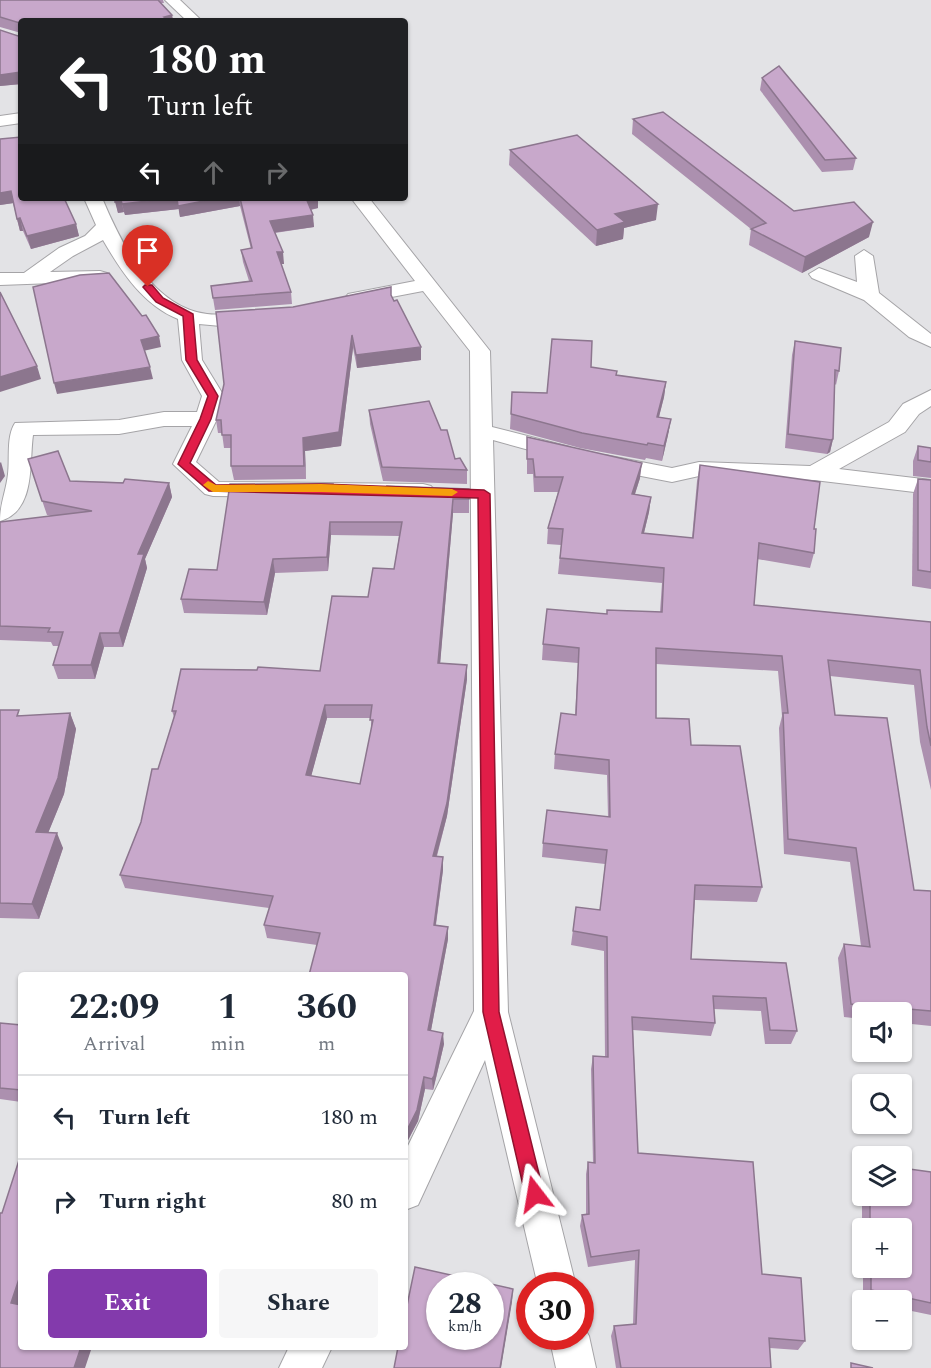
<!DOCTYPE html>
<meta charset="utf-8">
<style>
:root{--surface:#fff;--page:#f6f6f7;--text:#1f2937;--muted:#747a83;--line:#e0e1e3;--accent:#833aac}
body{margin:0;font-family:Spectral,serif;background:var(--page);color:var(--text);height:100vh;display:flex;flex-direction:column;font-size:22px;white-space:nowrap}
*{box-sizing:border-box;margin:0}
p{font-size:20px;color:var(--muted)}
.icon{flex:none;width:33px;height:33px;fill:none;stroke:currentColor;stroke-width:2;stroke-linecap:round;stroke-linejoin:round}
.map{position:relative;flex:1;overflow:hidden}
.sheet{position:absolute;left:18px;top:972px;width:390px;height:378px;display:flex;flex-direction:column;background:var(--surface);border-radius:6px;box-shadow:0 2px 4px #0004}
.sheet>*{flex:none}
.banner{position:absolute;left:18px;top:18px;width:390px;height:183px;border-radius:6px;box-shadow:0 2px 4px #0004;background:#202124;color:#fff;overflow:hidden}
.fabs{position:absolute;left:852px;top:1002px;display:grid;gap:12px}
.fabs a{display:grid;place-items:center;width:60px;height:60px;border-radius:6px;background:var(--surface);box-shadow:0 2px 4px #0004;font-size:30px}
.speed{position:absolute;left:426px;top:1272px;display:flex;gap:12px;font-size:30px;font-weight:700;text-align:center}
.speed>*{display:grid;place-content:center;width:78px;height:78px;border-radius:50%;background:var(--surface);box-shadow:0 2px 4px #0004;line-height:1}
.speed small{font-size:15px;font-weight:400}
.speed .limit{border:9px solid #d22;background:#fff;color:#111}
.pin{position:absolute;display:grid;place-items:center;width:51px;height:51px;color:#fff;margin:-62px -26px;border-radius:50% 50% 50% 0;rotate:-45deg;box-shadow:0 0 6px #0007}
.pin .icon{rotate:45deg}
.me{position:absolute;width:66px;margin:-33px;rotate:346deg;stroke-linejoin:round;filter:drop-shadow(0 0 4px #0008)}
.turn{display:flex;align-items:center;gap:21px;height:126px;padding:0 30px;font-size:27px}
.turn .icon{width:78px;height:78px;stroke-width:2.5}
.turn b{display:block;font-size:42px;line-height:51px}
.lanes{display:flex;align-items:center;height:57px;padding:0 30px;background:#0003;justify-content:center;gap:30px;direction:ltr}
.lanes .off{opacity:.35}
.eta{display:flex;justify-content:space-evenly;align-items:center;height:102px;text-align:center}
.eta b{font-size:36px;font-weight:700;line-height:42px}
.primary-button{display:flex;gap:12px;margin-top:auto;padding:12px 30px}
.primary-button a{flex:1;height:69px;border-radius:6px;background:var(--accent);color:#fff;font-size:24px;font-weight:700;line-height:69px;text-align:center}
.primary-button a+a{background:var(--page);color:var(--text)}
ul{padding:0;list-style:none}
li{display:flex;align-items:center;gap:18px;height:84px;padding:0 30px;border-top:2px solid var(--line)}
li div{flex:1}
li b{display:block;font-size:22px}
li em{font-style:normal}
.map>svg:first-child{display:block}
</style>
<div class="map">
<svg width="931" height="1368" viewBox="0 0 931 1368">
<rect width="100%" height="100%" fill="#e3e3e6"/>
<g fill="none" stroke-linecap="round" stroke-linejoin="round">
<g stroke="#a5a4a7" stroke-width="2">
<g id="street">
<polygon points="165,0 180,0 202,21 187,21"/>
<polygon points="21,113 21,123 0,126 0,116"/>
<path d="M 84,198 L 102,198 C 121,243 152,307 207,314 C 222,316 238,312 253,310 L 260,312 L 263,316 L 260,320 L 221,326 L 199,324 L 202,360 L 224,396 L 217,419 L 196,462 L 219,482 L 423,484 L 431,486 L 435,491 L 431,496 L 423,498 L 213,496 L 205,494 L 173,464 L 192,426 L 164,426 L 119,434 L 33,435 C 29,463 36,511 0,521 C 0,503 6,492 8,474 C 10,459 6,437 15,423 L 119,420 L 164,412 L 197,412 L 202,396 L 182,360 L 178,319 C 143,305 121,271 103,240 L 73,256 L 50,272 L 100,271 L 107,273 L 110,277 L 107,281 L 0,285 L 0,273 L 24,273 L 59,248 L 85,236 L 96,225 Z"/>
<polygon points="351,198 369,198 490,351 492,427 570,447 573,452 570,457 562,459 493,440 508,1012 576,1286 538,1286 485,1060 418,1205 405,1210 405,1152 474,1011 470,351 423,291 355,304 348,302 345,298 348,294 415,281"/>
<polygon points="864,250 873,256 879,293 931,334 931,347 909,337 864,300 812,278 809,274 819,268 857,282 855,256"/>
<polygon points="931,390 931,406 919,414 905,432 839,469 931,480 931,494 814,480 699,476 672,482 605,469 597,467 594,462 597,457 605,455 672,468 699,462 810,466 889,422 903,404"/>
<polygon points="580,1321 589,1336 596,1368 556,1368 549,1336 580,1336"/>
<polygon points="289,1347 332,1347 322,1368 279,1368"/>
</g>
</g>
<use href="#street" fill="#fff" fill-rule="evenodd"/>
</g>
<g fill="#ac90af" fill-rule="evenodd">
<polygon points="0,0 163,0 164,3 161,3 172,15 173,21 21,21 21,84 0,86 0,30 18,36 21,33 0,27"/>
<polygon points="762,78 856,158 853,170 822,172 760,90"/>
<polygon points="633,119 794,211 869,237 802,273 749,245 751,229 632,134"/>
<polygon points="0,139 66,203 76,224 79,236 31,249 23,231 20,231 13,203 0,205"/>
<polygon points="510,150 656,220 624,228 623,239 596,246 509,165"/>
<polygon points="115,198 318,198 318,208 311,210 314,227 275,233 284,264 281,264 291,292 292,304 215,310 211,286 249,281 243,262 241,250 251,249 240,206 180,217 179,209 125,215 124,212 118,213"/>
<polygon points="391,295 421,360 357,368 353,348 341,446 305,451 306,479 234,480 231,466 231,448 224,448 222,433 218,433 216,420 224,384 293,307"/>
<polygon points="795,341 839,371 836,385 835,384 833,439 830,452 827,454 785,448 792,355"/>
<polygon points="591,367 617,375 666,382 664,397 659,417 671,419 668,435 662,461 646,458 645,460 580,448 510,429 512,392 547,393"/>
<polygon points="369,410 441,430 455,459 467,470 467,484 383,481 370,424"/>
<polygon points="527,437 640,478 635,494 651,497 649,512 644,533 692,538 697,481 700,465 814,529 814,553 810,568 757,559 754,605 931,622 931,790 920,742 914,685 830,676 835,715 914,890 931,891 931,1026 902,1023 902,1012 862,1012 862,1019 844,1017 838,958 844,944 861,946 850,862 784,854 779,728 782,716 778,671 656,664 656,718 691,745 762,887 757,902 695,900 691,959 786,963 797,1031 791,1044 765,1044 761,1011 714,1009 715,1023 711,1036 633,1030 638,1153 762,1274 805,1341 798,1350 770,1348 771,1368 616,1368 611,1336 614,1326 633,1324 635,1260 588,1267 580,1226 582,1215 586,1214 586,1174 588,1162 593,1163 591,1069 593,1056 605,1057 604,951 571,945 576,907 600,910 605,864 542,857 543,843 608,817 607,775 554,769 555,754 575,715 578,663 542,660 543,644 607,614 607,610 660,612 662,583 558,574 561,545 547,544 548,528 558,492 534,492 533,474 527,474"/>
<polygon points="918,446 931,448 931,478 913,476 913,461"/>
<polygon points="28,459 70,481 169,483 172,497 145,559 147,568 123,647 104,647 95,679 58,679 53,665 59,646 53,646 51,642 0,640 0,522 51,516 47,515"/>
<polygon points="918,479 931,480 931,589 912,586 913,494"/>
<path d="M 333,484 L 333,489 L 387,491 L 387,486 L 469,489 L 469,513 L 453,513 L 440,663 L 467,679 L 447,816 L 437,856 L 443,870 L 436,925 L 448,927 L 448,939 L 431,1030 L 444,1044 L 434,1087 L 433,1090 L 425,1089 L 418,1121 L 407,1142 L 405,1142 L 405,975 L 317,945 L 267,938 L 264,925 L 269,908 L 125,888 L 120,875 L 141,822 L 158,769 L 174,717 L 172,711 L 320,671 L 368,597 L 394,569 L 399,536 L 331,535 L 328,571 L 275,573 L 267,615 L 184,613 L 181,599 L 217,570 ZM 327,718 L 371,718 L 371,731 L 360,784 L 311,776 Z"/>
<polygon points="0,710 21,716 70,713 76,729 64,794 48,833 63,848 39,919 0,918"/>
<polygon points="0,1023 21,1025 21,1102 0,1099"/>
<polygon points="931,1172 931,1315 902,1309 902,1300 863,1300 863,1268 902,1268 902,1228 862,1228 862,1232 862,1202 866,1196 902,1196"/>
</g>
<g fill="#8c768e">
<polygon points="172,15 173,21 164,21 164,17"/>
<polygon points="21,72 21,84 0,86 0,75"/>
<polygon points="11,191 14,203 0,205 0,193"/>
<polygon points="177,198 179,209 125,215 122,204"/>
<polygon points="219,198 239,198 240,206 180,217 178,206"/>
<polygon points="306,198 318,198 318,208 308,210"/>
<polygon points="121,200 124,212 118,213 115,202"/>
<polygon points="658,204 656,220 624,228 623,239 596,246 597,230 615,214"/>
<polygon points="313,215 314,227 271,233 270,221"/>
<polygon points="20,218 23,231 20,231 17,219"/>
<polygon points="873,222 869,237 802,273 805,257"/>
<polygon points="76,224 79,236 31,249 27,236"/>
<polygon points="277,252 283,252 284,264 278,264"/>
<polygon points="352,335 353,348 341,446 305,451 306,479 303,438"/>
<polygon points="159,336 161,347 143,351 141,340"/>
<polygon points="421,347 421,360 357,368 356,355"/>
<polygon points="37,366 41,379 0,392 0,377"/>
<polygon points="150,367 153,379 57,394 54,383"/>
<polygon points="666,382 664,397 655,432 657,417"/>
<polygon points="671,419 668,435 662,461 664,446"/>
<polygon points="833,439 830,452 827,454 831,440"/>
<polygon points="1,462 5,476 0,483 0,463"/>
<polygon points="642,463 640,478 630,509 632,494"/>
<polygon points="169,483 172,497 145,559 147,568 123,647 119,633 138,554"/>
<polygon points="651,497 649,512 640,549 642,533"/>
<polygon points="453,499 453,513 439,677 438,663"/>
<polygon points="330,522 331,535 328,571 327,557"/>
<polygon points="273,559 275,573 267,615 264,602"/>
<polygon points="100,633 104,647 95,679 91,665"/>
<polygon points="467,665 467,679 447,816 433,869 433,856"/>
<polygon points="325,705 327,718 308,788 306,775"/>
<polygon points="70,713 76,729 64,794 42,848 36,832"/>
<polygon points="57,833 63,848 39,919 32,904"/>
<polygon points="443,857 443,870 434,937 434,925"/>
<polygon points="448,927 448,939 429,1041 428,1030"/>
<polygon points="443,1033 444,1044 433,1090 432,1079"/>
<polygon points="424,1077 425,1089 418,1121 407,1142 406,1132"/>
<polygon points="21,1273 21,1309 11,1303"/>
<polygon points="513,1289 512,1302 501,1368 500,1368"/>
<polygon points="81,1347 92,1347 85,1368 74,1368"/>
</g>
<g fill="#c8a8cb" stroke="#8c768e" stroke-width="1.5" fill-rule="evenodd">
<polygon points="0,0 158,0 172,15 164,17 169,21 21,21 21,72 0,75 0,30 18,36 21,33 20,23 0,17"/>
<polygon points="779,66 856,158 825,160 762,78"/>
<polygon points="663,112 794,211 854,202 873,222 805,257 751,229 766,223 633,119"/>
<polygon points="577,135 658,204 615,214 625,222 597,230 510,150"/>
<polygon points="21,137 21,198 64,198 76,224 27,236 20,218 17,219 11,191 0,193 0,139"/>
<polygon points="115,198 173,198 122,204 121,200 115,202"/>
<polygon points="177,198 219,198 178,206"/>
<polygon points="240,198 309,198 306,198 313,215 270,221 283,252 277,252 291,292 213,298 211,286 252,281 241,250 252,248"/>
<polygon points="109,273 142,316 146,315 159,336 141,340 150,367 54,383 33,287 80,275"/>
<polygon points="391,287 391,295 394,301 397,300 421,347 356,355 352,335 339,432 303,438 304,466 231,466 231,435 222,435 221,420 216,420 224,384 216,312 293,307"/>
<polygon points="0,292 37,366 0,377"/>
<polygon points="552,339 592,341 591,367 617,371 616,375 666,382 657,417 671,419 664,446 648,443 647,445 582,433 511,414 512,392 547,393"/>
<polygon points="795,341 841,348 839,371 835,370 833,439 831,440 788,434"/>
<polygon points="429,401 441,430 447,430 455,459 460,458 467,470 382,467 369,410"/>
<polygon points="527,437 642,463 632,494 651,497 642,533 693,538 700,465 820,482 814,529 816,529 814,553 759,543 754,605 931,622 931,746 927,727 920,670 828,660 835,715 887,718 914,890 931,891 931,1011 851,1004 844,944 870,947 856,848 788,839 783,713 788,713 782,656 656,648 656,718 689,719 691,745 740,746 762,887 695,885 691,959 786,963 797,1031 770,1030 766,998 713,996 715,1023 632,1017 638,1153 753,1162 762,1274 801,1278 805,1341 769,1338 771,1368 621,1368 614,1326 636,1324 639,1250 591,1257 582,1215 589,1214 588,1162 595,1163 593,1056 608,1057 607,937 573,931 576,907 600,910 607,850 543,843 547,810 610,817 609,760 555,754 561,713 576,715 579,648 543,644 547,609 607,614 607,610 662,612 664,568 560,558 563,529 548,528 563,477 535,477 533,459 527,459"/>
<polygon points="918,446 931,448 931,462 918,460"/>
<polygon points="58,451 70,481 123,483 125,479 169,483 138,554 144,554 119,633 100,633 91,665 53,665 63,632 48,632 50,628 0,626 0,522 92,511 42,501 28,459"/>
<polygon points="918,479 931,480 931,572 918,570"/>
<path d="M 230,484 L 333,484 L 332,489 L 388,491 L 387,486 L 469,489 L 469,499 L 453,499 L 438,663 L 467,665 L 447,803 L 433,856 L 443,857 L 434,925 L 448,927 L 428,1030 L 443,1033 L 434,1076 L 432,1079 L 424,1077 L 417,1110 L 406,1132 L 405,1131 L 405,975 L 309,975 L 320,933 L 264,925 L 273,896 L 120,875 L 141,822 L 152,769 L 158,769 L 176,711 L 172,711 L 181,669 L 257,670 L 258,667 L 320,671 L 332,596 L 368,597 L 373,568 L 394,569 L 402,522 L 330,522 L 327,557 L 273,559 L 264,602 L 181,599 L 189,569 L 217,570 ZM 325,705 L 372,705 L 370,720 L 373,720 L 360,784 L 306,775 Z"/>
<polygon points="0,710 19,710 17,716 70,713 58,778 36,832 57,833 32,904 0,903"/>
<polygon points="0,1023 21,1025 21,1090 0,1088"/>
<polygon points="21,1154 21,1273 11,1303 21,1305 21,1347 81,1347 74,1368 0,1368 0,1213 2,1213"/>
<polygon points="902,1168 931,1172 931,1303 871,1290 871,1268 902,1268 902,1228 870,1228 870,1196 902,1196"/>
<path d="M 415,1267 L 513,1289 L 500,1368 L 394,1368 L 398,1347 L 405,1347 L 405,1315 ZM 440,1286 L 490,1286 L 490,1336 L 440,1336 Z"/>
<polygon points="851,1363 873,1368 851,1368"/>
</g>
<polygon fill="#e11d48" stroke="#92132f" stroke-width="1.5" points="145,285 152,285 163,298 193,314 197,360 218,396 211,419 190,463 216,485 321,484 484,490 490,494 499,1012 544,1194 541,1201 535,1203 528,1201 525,1194 483,1012 478,498 209,491 178,464 200,419 208,396 186,360 183,316 156,302 143,287"/>
<polygon fill="#f59e0b" points="208,481 216,485 321,484 452,489 458,492 452,496 321,492 213,492 203,485"/>
</svg>
<div class="fabs">
<a><svg class="icon" aria-label="sound" viewBox="0 0 24 24"><path d="M4 9h4l5-4v14l-5-4H4zM17 9q2 3 0 6"/></svg></a>
<a><svg class="icon" aria-label="search" viewBox="0 0 24 24"><circle cx="10" cy="10" r="6"/><path d="M15 15l6 6"/></svg></a>
<a><svg class="icon" aria-label="layers" viewBox="0 0 24 24"><path d="M12 4l9 5-9 5-9-5zM3 14l9 5 9-5"/></svg></a>
<a>+</a>
<a>−</a>
</div>
<div class="speed"><div>28<small>km/h</small></div><div class="limit">30</div></div>
<div class="pin" style="left:148px;top:287px;background:#d93025"><svg class="icon" aria-label="arrive" viewBox="0 0 24 24"><path d="M6 21V4h12l-3 4 3 4H6"/></svg></div>
<svg class="me" style="left:535px;top:1194px" viewBox="-20 -20 40 40"><path d="M0-17L14 15 0 8-14 15z" fill="#e11d48" stroke="#fff" stroke-width="4"/></svg>
<div class="banner">
<div class="turn"><svg class="icon" aria-label="left" viewBox="0 0 24 24"><path d="M17 20v-9H6M10 6l-5 5 5 5"/></svg><div><b>180 m</b>Turn left</div></div>
<div class="lanes"><svg class="icon" aria-label="left" viewBox="0 0 24 24"><path d="M17 20v-9H6M10 6l-5 5 5 5"/></svg><svg class="icon off" aria-label="ahead" viewBox="0 0 24 24"><path d="M12 20V5M6 11l6-6 6 6"/></svg><svg class="icon off" aria-label="right" viewBox="0 0 24 24"><path d="M7 20v-9h11M14 6l5 5-5 5"/></svg></div>
</div>
<section class="sheet">
<div class="eta">
<div><b>22:09</b><p>Arrival</p></div>
<div><b>1</b><p>min</p></div>
<div><b>360</b><p>m</p></div>
</div>
<ul>
<li><svg class="icon" aria-label="left" viewBox="0 0 24 24"><path d="M17 20v-9H6M10 6l-5 5 5 5"/></svg><div><b>Turn left</b></div><em>180 m</em></li>
<li><svg class="icon" aria-label="right" viewBox="0 0 24 24"><path d="M7 20v-9h11M14 6l5 5-5 5"/></svg><div><b>Turn right</b></div><em>80 m</em></li>
</ul>
<div class="primary-button"><a>Exit</a><a>Share</a></div>
</section>
</div>
